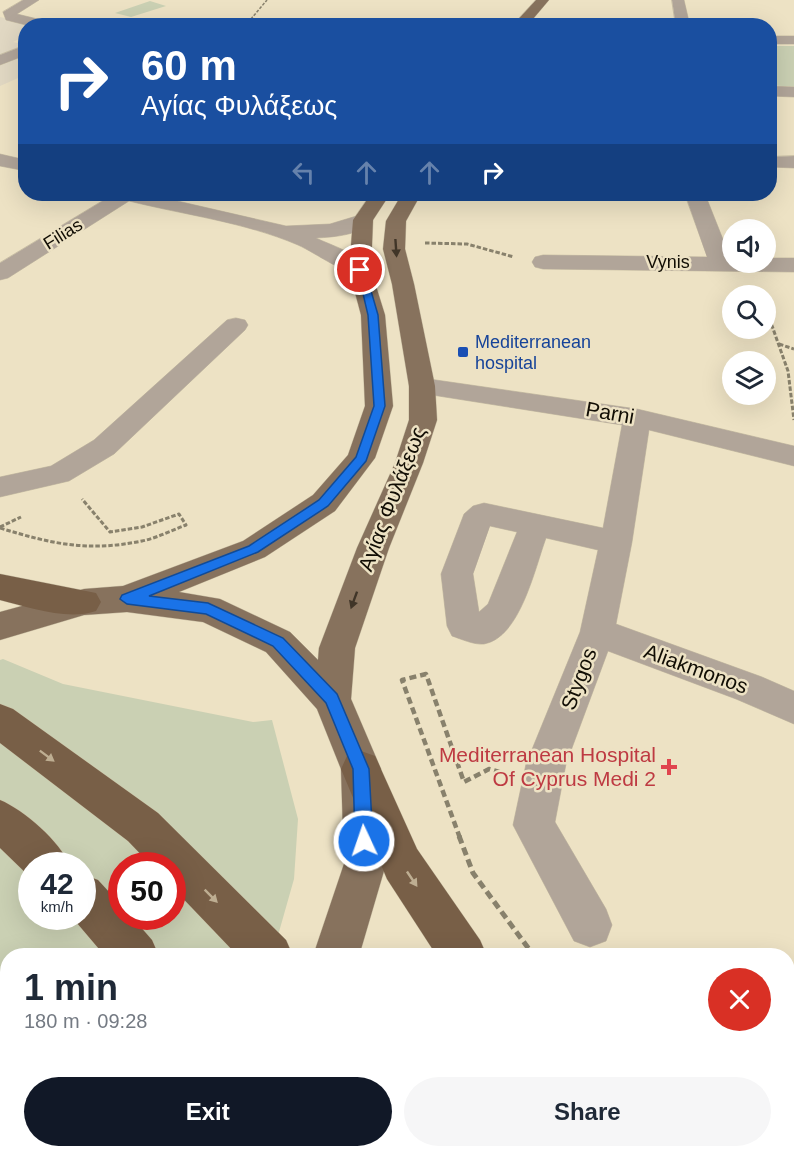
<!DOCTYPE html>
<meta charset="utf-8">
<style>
:root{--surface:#fff;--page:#f6f6f7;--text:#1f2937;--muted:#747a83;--accent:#111827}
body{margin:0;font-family:Arial,sans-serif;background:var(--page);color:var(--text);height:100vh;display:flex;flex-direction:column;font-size:22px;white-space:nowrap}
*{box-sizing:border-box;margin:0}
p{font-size:20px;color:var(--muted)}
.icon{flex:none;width:33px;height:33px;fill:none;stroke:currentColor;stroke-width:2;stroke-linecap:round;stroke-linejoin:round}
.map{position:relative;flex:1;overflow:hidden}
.sheet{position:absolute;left:0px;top:948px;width:795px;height:210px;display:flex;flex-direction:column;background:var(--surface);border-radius:24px 24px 0 0;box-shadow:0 6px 24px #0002}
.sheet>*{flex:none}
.banner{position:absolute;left:18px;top:18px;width:759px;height:183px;border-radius:24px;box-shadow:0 6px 24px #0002;background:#1a4fa0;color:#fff;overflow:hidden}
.tools{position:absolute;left:722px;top:219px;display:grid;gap:12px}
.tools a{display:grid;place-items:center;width:54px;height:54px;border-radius:50%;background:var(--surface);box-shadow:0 6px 24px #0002;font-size:30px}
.speed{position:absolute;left:18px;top:852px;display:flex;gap:12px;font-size:30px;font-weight:700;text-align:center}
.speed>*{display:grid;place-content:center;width:78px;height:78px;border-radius:50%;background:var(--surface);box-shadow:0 6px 24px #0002;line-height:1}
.speed small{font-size:15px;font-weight:400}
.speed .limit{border:9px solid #d22;background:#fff;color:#111}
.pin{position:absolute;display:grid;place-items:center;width:51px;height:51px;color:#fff;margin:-26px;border:3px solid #fff;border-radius:50%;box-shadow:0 2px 6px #0007}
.me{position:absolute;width:66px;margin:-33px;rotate:357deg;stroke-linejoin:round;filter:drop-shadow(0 0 4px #0008)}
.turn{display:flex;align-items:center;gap:21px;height:126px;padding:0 24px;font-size:27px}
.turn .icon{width:78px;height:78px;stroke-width:2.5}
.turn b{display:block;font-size:42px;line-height:51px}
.lanes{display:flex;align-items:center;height:57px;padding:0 24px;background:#0003;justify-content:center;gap:30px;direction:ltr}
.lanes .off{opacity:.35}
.round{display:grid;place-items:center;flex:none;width:63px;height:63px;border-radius:32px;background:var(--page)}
.overview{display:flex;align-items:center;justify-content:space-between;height:102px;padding:0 24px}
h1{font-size:36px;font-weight:800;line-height:45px}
.primary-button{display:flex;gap:12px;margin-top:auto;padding:12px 24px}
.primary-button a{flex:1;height:69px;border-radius:36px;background:var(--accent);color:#fff;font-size:24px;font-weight:800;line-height:69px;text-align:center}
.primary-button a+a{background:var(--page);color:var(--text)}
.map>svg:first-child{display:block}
</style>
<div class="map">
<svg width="794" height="1158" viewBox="0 0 794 1158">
<rect width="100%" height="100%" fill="#ede2c4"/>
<polygon fill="#e1d8c3" points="0,17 39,25 26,26 25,36 13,42 25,45 25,75 0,86"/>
<g fill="#cad0b3" fill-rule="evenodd">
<polygon points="150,1 166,6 131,17 115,13"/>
<polygon points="770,46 794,46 794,87 770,85"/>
<path d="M 3,659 L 63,684 L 253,722 L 272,720 L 298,819 L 294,879 L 275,946 L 269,955 L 8,956 L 8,1135 L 0,1135 L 0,660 ZM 32,866 L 82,866 L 82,916 L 32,916 ZM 122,866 L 172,866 L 172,916 L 122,916 Z"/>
</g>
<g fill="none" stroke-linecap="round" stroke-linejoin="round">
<g stroke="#cac0a5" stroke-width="1">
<g id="minor">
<polygon points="23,0 39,0 17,14 54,23 56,26 30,26 6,20 3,12"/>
<polygon points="672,0 684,0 690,26 676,26"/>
<rect x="770" y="36" width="24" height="8"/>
<polygon points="26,45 26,55 0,65 0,55"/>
<polygon points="770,86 794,87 794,97 770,96"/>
<polygon points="0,154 26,160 26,171 0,166"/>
<polygon points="794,156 794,168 770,167 770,157"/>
<path d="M 114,194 L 147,194 L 286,226 L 330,224 L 363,214 L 370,216 L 373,220 C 363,235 334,237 316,238 C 333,246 360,254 371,270 L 368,275 C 351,279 316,253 298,245 C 244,222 185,215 129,201 L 8,278 L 0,280 L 0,263 Z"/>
<polygon points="685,194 705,194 732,262 765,262 765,258 794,258 794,272 543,269 535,267 532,262 535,257 543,255 707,257"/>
<polygon points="236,318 245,320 248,325 245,330 114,454 69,481 0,497 0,477 51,466 94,440 227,320"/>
<path d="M 422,378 L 637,409 L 794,446 L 794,466 L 649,430 L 632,542 L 616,624 L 762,677 L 794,691 L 794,724 L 736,699 L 608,651 L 566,764 L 555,822 L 606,909 L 612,925 L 606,941 L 590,947 L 574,941 L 513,825 L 526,764 L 580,632 L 598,550 L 546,538 C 535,568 520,638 484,644 C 474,645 461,639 452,636 L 447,626 L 441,574 L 464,514 L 473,506 L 484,503 L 603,528 L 622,425 L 413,392 L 409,386 L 413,380 ZM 490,526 L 517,532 L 488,604 L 479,612 L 473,574 Z"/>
</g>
</g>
<g stroke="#cac0a5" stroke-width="1">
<g id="major">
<polygon points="536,0 549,0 527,26 512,26"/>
<polygon points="371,194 390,194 373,220 371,270 385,315 393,406 375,458 335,511 265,557 179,592 220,599 290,632 318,660 319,648 357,548 395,463 409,420 409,386 392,284 383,249 386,221 402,194 421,194 406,221 405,249 414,284 435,386 437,420 423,463 389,548 355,648 351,699 381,769 386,864 359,956 313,956 344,864 341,769 317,709 266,652 203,622 127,612 84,615 0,640 0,612 84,589 123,586 243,541 313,495 348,455 365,406 361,315 349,270 353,220"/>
<polygon points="125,1150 184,1150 181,1158 121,1158"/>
</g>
</g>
<g stroke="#cac0a5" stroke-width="1">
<g id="highway">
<path d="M 0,574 L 96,593 L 101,602 L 96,611 C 67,621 29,607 0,600 Z"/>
<polygon points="0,704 13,709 158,813 286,940 293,956 238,956 172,887 172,866 152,866 128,841 0,743"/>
<polygon points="361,751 375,756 417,849 480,940 487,956 437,956 387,879 341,769 347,756"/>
<path d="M 0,800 C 24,810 60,841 70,866 L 32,866 L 32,879 L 0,848 Z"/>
<polygon points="82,874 98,880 122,906 122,916 131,916 152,940 159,956 105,956 71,916 82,916"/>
<polygon points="284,1150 340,1150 344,1158 287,1158"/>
<polygon points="437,1150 494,1150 498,1158 440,1158"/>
<polygon points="631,1150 687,1150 691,1158 634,1158"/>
</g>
</g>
<polyline stroke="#88816c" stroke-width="1.5" stroke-dasharray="3 1.5" stroke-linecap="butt" points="245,26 267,0"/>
<g stroke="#88816c" stroke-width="3" stroke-dasharray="4.5 2" stroke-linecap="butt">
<polyline points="425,243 467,244 514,257"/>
<polyline points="765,306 788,371 794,420"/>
<polyline points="779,344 794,349"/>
<polyline points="0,527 21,517"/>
<path d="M 0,528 C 52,544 88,552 142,541 C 157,538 172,530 186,525 L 179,514 L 142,527 L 110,532 L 82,499"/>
</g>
<polyline stroke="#88816c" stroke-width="4.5" stroke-dasharray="7 4" stroke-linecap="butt" points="460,838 402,680 426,674 464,782 489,769 503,773"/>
<g stroke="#88816c" stroke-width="5" stroke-dasharray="8 4.5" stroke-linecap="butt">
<polyline points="459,836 473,873 534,956"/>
<polyline points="786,1150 794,1158"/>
<polyline points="711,1151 719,1158"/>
</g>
<use href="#minor" fill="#b1a599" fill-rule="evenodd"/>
<use href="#major" fill="#87725d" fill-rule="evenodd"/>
<use href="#highway" fill="#785f47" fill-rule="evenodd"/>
</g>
<defs><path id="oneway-solid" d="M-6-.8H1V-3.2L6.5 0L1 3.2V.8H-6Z" transform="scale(1.5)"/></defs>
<g fill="#403528">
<use href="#oneway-solid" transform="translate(396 248) rotate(86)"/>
<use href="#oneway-solid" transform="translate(354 600) rotate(110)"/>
</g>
<g fill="#beae92">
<use href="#oneway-solid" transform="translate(47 756) rotate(37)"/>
<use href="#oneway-solid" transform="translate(412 879) rotate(56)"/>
<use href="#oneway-solid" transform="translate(211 896) rotate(45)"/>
</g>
<polygon fill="#1a73e8" stroke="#114b97" stroke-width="1.5" points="357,268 365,270 378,315 385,406 366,461 328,506 258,552 149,596 208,603 283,638 337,694 369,769 373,841 370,847 364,849 358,847 355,841 353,769 326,703 273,646 206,614 127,604 120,599 122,595 249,546 319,500 356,457 374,406 368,315"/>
<rect fill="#1a4fb4" stroke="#ede2c4" stroke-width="2" x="457" y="346" width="12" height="12" rx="3"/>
<path fill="#e0444e" stroke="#ede2c4" stroke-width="2" d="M666 758h6v6h6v6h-6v6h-6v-6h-6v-6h6z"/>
<g text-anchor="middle" stroke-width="5" stroke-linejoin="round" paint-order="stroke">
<g font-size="18" fill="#110d04" stroke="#ede2c4">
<text transform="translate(63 234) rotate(-32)" y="6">Filias</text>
<text x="668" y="268">Vynis</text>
</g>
<g font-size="18" fill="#164399" stroke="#ede2c4" text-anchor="start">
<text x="475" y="348">Mediterranean<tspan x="475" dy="21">hospital</tspan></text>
</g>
<g font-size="21" fill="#110d04" stroke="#ede2c4">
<text transform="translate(610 413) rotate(10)" y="7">Parni</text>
<text transform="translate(392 499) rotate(-69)" y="7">Αγίας Φυλάξεως</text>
<text transform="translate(696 669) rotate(20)" y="7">Aliakmonos</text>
<text transform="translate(579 679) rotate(-69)" y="7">Stygos</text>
</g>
<g font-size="21" fill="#be3a42" stroke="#ede2c4" text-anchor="end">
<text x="656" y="762">Mediterranean Hospital<tspan x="656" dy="24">Of Cyprus Medi 2</tspan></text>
</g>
</g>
</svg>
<div class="tools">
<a><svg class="icon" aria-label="sound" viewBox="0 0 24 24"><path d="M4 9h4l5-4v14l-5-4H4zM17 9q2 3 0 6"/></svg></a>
<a><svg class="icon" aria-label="search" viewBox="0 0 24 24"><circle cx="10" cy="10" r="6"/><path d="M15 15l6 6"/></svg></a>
<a><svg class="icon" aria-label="layers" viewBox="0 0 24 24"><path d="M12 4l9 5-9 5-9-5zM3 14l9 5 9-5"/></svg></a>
</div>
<div class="speed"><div>42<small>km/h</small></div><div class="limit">50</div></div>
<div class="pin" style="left:360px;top:270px;background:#d93025"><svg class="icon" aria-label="arrive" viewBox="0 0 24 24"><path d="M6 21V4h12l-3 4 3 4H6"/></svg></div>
<svg class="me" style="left:364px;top:841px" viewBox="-20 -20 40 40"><circle r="17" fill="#1a73e8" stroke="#fff" stroke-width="3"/><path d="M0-11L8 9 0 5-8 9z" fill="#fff"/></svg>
<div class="banner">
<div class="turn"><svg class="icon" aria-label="right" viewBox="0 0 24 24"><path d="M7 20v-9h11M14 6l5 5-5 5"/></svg><div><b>60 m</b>Αγίας Φυλάξεως</div></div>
<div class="lanes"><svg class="icon off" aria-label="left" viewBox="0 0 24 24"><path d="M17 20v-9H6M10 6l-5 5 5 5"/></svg><svg class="icon off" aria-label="ahead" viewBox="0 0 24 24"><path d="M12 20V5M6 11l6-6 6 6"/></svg><svg class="icon off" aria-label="ahead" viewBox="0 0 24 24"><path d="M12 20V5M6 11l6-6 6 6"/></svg><svg class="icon" aria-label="right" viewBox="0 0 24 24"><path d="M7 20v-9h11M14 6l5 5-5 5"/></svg></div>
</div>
<section class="sheet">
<div class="overview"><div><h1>1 min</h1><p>180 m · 09:28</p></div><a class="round" style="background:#d93025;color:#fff"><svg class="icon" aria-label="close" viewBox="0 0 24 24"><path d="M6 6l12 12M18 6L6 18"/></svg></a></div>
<div class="primary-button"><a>Exit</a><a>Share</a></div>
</section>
</div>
